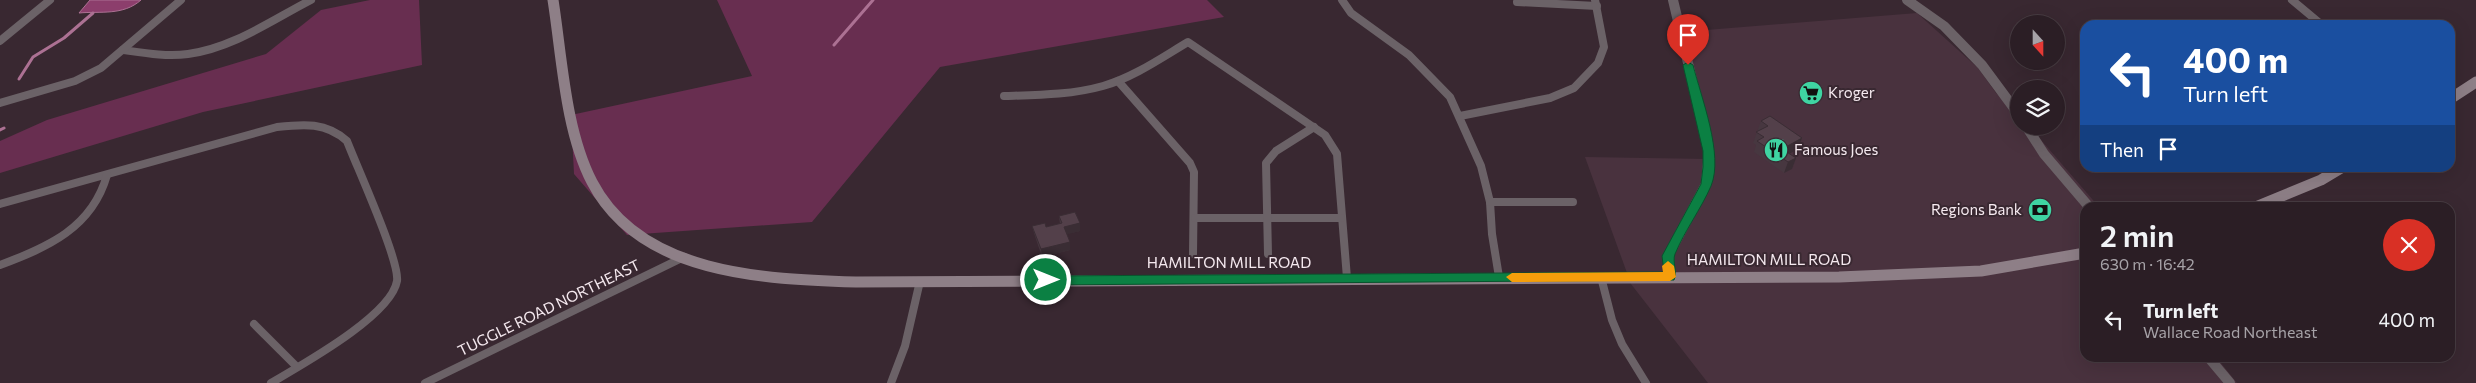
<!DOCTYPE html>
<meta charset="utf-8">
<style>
:root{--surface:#2b1e25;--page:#372b32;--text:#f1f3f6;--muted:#a6a2a7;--line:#473c42}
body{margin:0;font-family:Commissioner,sans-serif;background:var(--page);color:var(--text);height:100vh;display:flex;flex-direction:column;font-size:19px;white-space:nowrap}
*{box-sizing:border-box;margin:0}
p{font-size:16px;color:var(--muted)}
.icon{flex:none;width:28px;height:28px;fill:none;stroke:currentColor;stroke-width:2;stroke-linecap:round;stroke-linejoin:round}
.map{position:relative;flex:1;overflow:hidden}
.panel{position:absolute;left:2080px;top:202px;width:375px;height:160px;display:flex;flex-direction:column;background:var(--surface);border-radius:15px;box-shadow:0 5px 20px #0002,0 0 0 1px var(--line)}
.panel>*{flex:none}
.top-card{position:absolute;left:2080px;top:20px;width:375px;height:152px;border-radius:15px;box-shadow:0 5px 20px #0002,0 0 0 1px var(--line);background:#1a4fa0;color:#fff;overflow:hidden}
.needle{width:32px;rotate:159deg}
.buttons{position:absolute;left:2010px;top:15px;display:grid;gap:10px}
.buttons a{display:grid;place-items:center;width:55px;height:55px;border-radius:50%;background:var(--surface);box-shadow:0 5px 20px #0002,0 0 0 1px var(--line);font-size:25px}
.pin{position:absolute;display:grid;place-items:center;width:42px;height:42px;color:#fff;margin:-51px -21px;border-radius:50% 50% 50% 0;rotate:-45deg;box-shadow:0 0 5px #0007}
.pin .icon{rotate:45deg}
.me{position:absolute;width:55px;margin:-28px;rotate:90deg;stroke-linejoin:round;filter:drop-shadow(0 0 4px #0008)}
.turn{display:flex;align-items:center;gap:18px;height:105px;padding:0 20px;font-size:22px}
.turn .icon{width:65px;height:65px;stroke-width:2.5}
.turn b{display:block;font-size:35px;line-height:42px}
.then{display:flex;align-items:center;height:48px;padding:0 20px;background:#0003;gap:10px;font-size:19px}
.round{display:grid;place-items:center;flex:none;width:52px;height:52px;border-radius:26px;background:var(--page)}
.headline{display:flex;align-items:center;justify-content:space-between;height:85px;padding:0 20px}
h1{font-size:30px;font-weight:600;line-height:38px}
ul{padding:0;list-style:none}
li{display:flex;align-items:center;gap:15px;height:65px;padding:0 20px}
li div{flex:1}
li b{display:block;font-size:19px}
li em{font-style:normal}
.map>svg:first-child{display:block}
</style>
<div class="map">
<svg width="2476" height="383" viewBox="0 0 2476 383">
<rect width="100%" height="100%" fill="#392831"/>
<polygon fill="#49323e" points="1917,13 1978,68 1996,93 2019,114 2019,126 2029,126 2099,207 2085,208 2085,358 2217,358 2237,383 1708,383 1631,284 1585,157 1707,159 1682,32"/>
<g fill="#682e50">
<polygon points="370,0 419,0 422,65 203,112 0,173 0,141 47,120 266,54 321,10"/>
<polygon points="717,0 1207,0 1224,17 940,67 812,222 627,235 574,174 571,115 752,76"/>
</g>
<path fill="#8c3e6c" stroke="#ac7193" d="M 90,0 L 141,0 C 123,16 100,11 79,13 Z"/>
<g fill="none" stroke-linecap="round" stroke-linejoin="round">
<g stroke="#ac7193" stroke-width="3">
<polyline points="834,45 873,0"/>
<polyline points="19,79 33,57 64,38 93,13"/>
<polyline points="0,130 4,128"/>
</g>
<g stroke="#6b6267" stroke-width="8">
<polyline points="1342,0 1351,13 1409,55 1450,97 1481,166 1490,202 1492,234 1499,277"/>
<polyline points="2292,0 2322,25"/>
<polyline points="1517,2 1597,6"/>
<polyline points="0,41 50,0"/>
<path d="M 123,50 C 144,53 167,57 188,54 C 233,48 272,20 311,0"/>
<polyline points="1118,81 1190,163 1194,172 1193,254"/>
<path d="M 1004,96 C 1037,95 1071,95 1103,86 C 1134,77 1161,58 1188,42 L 1325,135 L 1337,154 L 1347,278"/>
<polyline points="0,103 75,81 101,68 181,0"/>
<polyline points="1460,116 1550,98 1574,88 1598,63 1604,47 1595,0"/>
<polyline points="1490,202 1573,202"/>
<path d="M 0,204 L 277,127 C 304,124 326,122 347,141 C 356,165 400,261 397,281 C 391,316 301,365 271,383"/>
<polyline points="1195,218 1341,218"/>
<polyline points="1268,254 1266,163 1276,151 1314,127"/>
<path d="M 0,265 C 48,247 92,228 107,175"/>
<polyline points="1601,277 1612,320 1622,344 1646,383"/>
<polyline points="254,324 297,367"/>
<polyline points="425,383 684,257"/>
<polyline points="891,383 905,346 920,281"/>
</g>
<g stroke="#6b6267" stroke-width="10">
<polyline points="1907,0 1944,26 1982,65 2019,115"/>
<polyline points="2026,126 2044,154 2090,208"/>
<polyline points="1670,277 1668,256 1706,184 1709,151 1673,0"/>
<polyline points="2209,358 2230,383"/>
</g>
<g stroke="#8e7f87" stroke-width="11">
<path d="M 553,0 C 562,57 565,130 592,182 C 640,275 764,279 856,282 L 1839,277 L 1981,271 L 2085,253"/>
<polyline points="2450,99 2476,82"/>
<polyline points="2253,208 2321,180 2341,168"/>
</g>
</g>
<g fill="#473740">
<polygon points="1761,121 1802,138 1798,149 1789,154 1796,158 1792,169 1784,173 1754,152 1756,145 1753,143"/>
<polygon points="1059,216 1080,231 1066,234 1070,250 1042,257 1034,233 1032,226 1046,227 1060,224"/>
</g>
<g fill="#3a2d34">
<polygon points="1802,138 1798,149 1782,158 1782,149"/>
<polygon points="1796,158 1792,169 1784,173 1788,162"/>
<polygon points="1080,223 1080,231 1065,235 1064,227"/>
<polygon points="1070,242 1070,250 1042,257 1041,249"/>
</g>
<g fill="#53404a" stroke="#3a2d34">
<polygon points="1770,116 1802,138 1782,149 1796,158 1788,162 1757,141 1764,137 1756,132 1768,126 1761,121"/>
<polygon points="1075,212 1080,223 1064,227 1070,242 1041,249 1032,226 1045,223 1046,227 1062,223 1059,216"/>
</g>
<path fill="#0b8043" stroke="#07532c" d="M 1688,62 L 1693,65 C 1701,97 1724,155 1711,186 C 1701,209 1685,230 1675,254 C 1672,262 1678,272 1674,280 L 1046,285 L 1040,280 L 1046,276 L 1664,272 L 1662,256 L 1701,184 L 1703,167 L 1703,151 L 1683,65 Z"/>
<polygon fill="#f59e0b" points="1668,261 1674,266 1676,277 1670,281 1512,282 1506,277 1512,273 1663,272 1662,266"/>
<defs>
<g id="supermarket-disc" transform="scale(1.25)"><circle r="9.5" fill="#3fd4a2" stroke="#392831"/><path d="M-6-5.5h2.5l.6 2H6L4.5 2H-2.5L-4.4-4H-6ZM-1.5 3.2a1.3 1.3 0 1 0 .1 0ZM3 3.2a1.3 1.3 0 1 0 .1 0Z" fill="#111"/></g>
<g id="restaurant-disc" transform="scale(1.25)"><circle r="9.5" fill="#3fd4a2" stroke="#392831"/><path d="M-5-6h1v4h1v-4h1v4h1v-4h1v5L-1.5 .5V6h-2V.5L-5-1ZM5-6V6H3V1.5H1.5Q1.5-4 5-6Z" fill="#111"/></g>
<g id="bank-disc" transform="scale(1.25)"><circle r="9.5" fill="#3fd4a2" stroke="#392831"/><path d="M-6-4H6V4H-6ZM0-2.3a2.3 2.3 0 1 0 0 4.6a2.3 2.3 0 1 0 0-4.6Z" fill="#111"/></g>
</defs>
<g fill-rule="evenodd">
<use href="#supermarket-disc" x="1811" y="93"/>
<use href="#restaurant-disc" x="1776" y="150"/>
<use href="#bank-disc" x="2040" y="210"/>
</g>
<g text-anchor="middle" stroke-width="4" stroke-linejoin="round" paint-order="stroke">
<g font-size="15" fill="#f5e9ef" stroke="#392831" text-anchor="start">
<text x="1828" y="98">Kroger</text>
<text x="1794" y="155">Famous Joes</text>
<text x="2022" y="215" text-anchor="end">Regions Bank</text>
</g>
<g font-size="15" fill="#f5e9ef" stroke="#392831">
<text x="1769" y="265">HAMILTON MILL ROAD</text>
<text x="1229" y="268">HAMILTON MILL ROAD</text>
<text transform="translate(549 308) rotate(-26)" y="5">TUGGLE ROAD NORTHEAST</text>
</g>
</g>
</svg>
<div class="buttons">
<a><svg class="needle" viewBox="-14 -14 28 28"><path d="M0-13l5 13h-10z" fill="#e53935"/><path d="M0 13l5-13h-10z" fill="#a6a2a7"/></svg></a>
<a><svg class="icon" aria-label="layers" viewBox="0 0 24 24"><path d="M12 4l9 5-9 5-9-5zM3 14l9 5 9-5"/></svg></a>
</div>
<div class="pin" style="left:1688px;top:65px;background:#d93025"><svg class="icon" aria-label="arrive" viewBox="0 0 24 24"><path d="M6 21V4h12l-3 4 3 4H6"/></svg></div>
<svg class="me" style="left:1046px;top:280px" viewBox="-20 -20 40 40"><circle r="17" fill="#0b8043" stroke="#fff" stroke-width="3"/><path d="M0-11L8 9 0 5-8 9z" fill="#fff"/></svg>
<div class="top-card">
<div class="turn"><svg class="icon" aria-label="left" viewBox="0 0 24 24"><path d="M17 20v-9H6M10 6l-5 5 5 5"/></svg><div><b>400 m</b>Turn left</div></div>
<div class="then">Then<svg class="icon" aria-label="arrive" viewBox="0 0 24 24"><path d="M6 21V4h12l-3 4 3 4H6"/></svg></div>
</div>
<section class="panel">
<div class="headline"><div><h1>2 min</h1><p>630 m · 16:42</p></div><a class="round" style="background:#d93025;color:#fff"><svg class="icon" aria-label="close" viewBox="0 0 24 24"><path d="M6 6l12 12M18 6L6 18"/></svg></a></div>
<ul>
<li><svg class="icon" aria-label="left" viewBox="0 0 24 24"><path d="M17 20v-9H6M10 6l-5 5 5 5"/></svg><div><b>Turn left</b><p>Wallace Road Northeast</p></div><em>400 m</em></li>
</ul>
</section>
</div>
